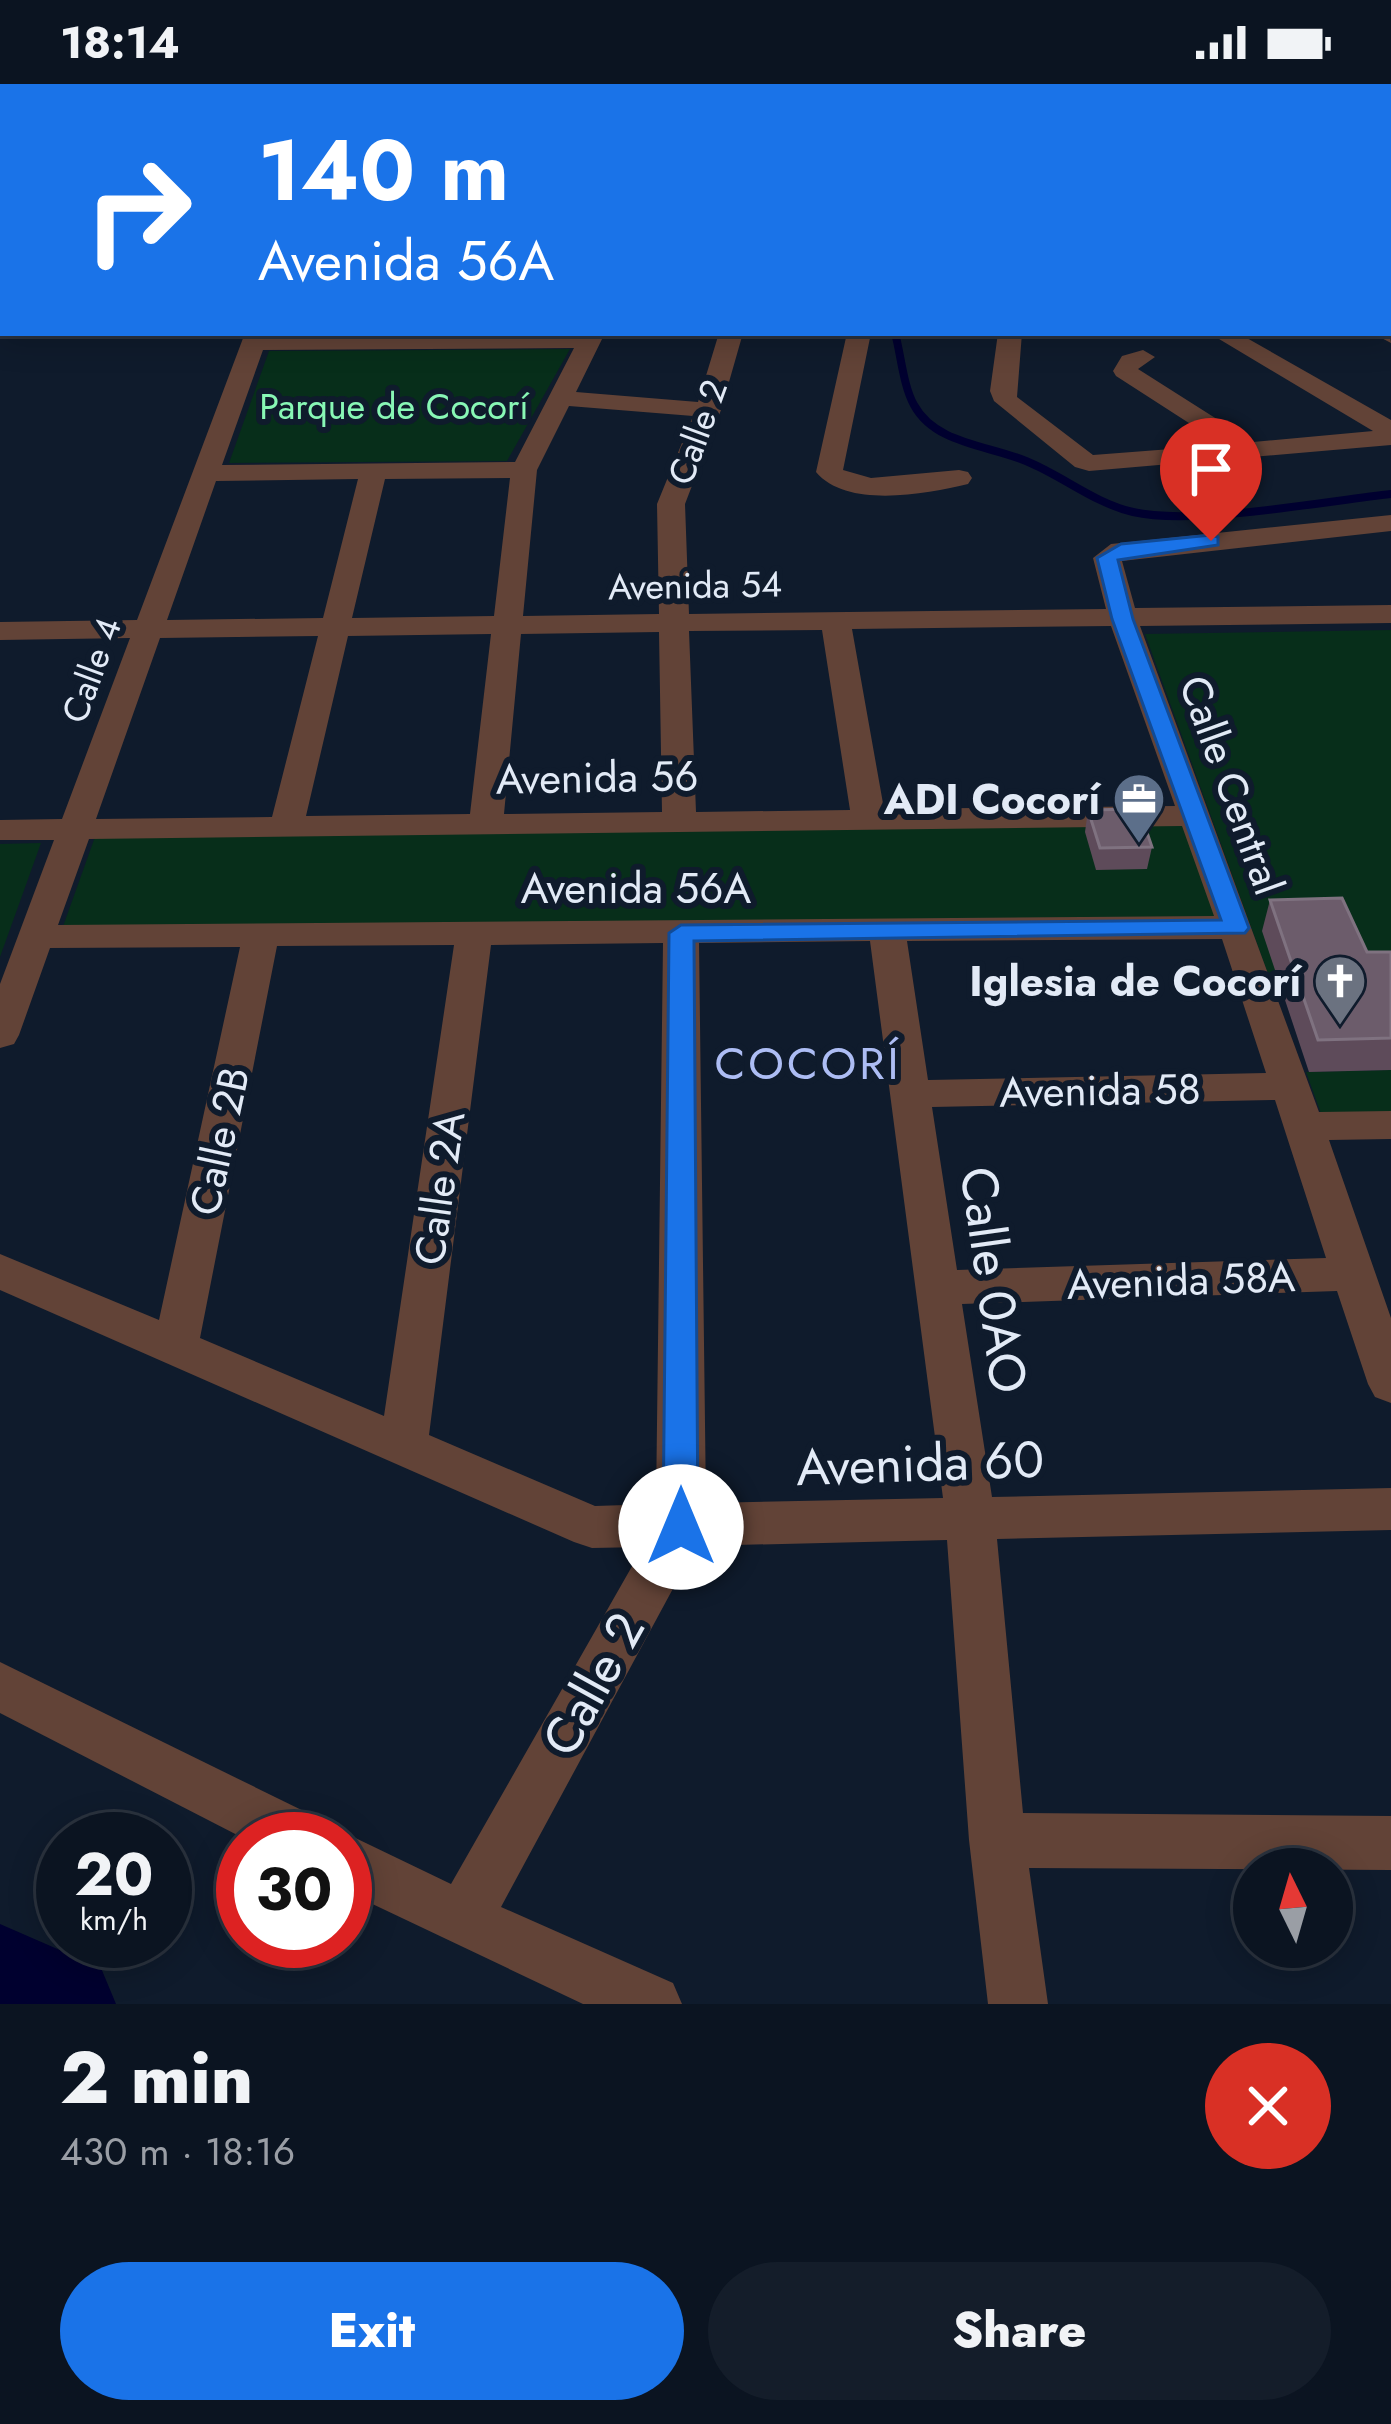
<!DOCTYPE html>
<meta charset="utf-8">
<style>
:root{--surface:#0b1421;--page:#141d2a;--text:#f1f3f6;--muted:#9a9ea5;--line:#2b333f;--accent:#1a73e8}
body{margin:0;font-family:Jost,sans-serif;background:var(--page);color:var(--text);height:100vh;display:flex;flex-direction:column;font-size:45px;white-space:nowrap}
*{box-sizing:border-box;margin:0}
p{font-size:39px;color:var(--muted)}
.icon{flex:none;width:66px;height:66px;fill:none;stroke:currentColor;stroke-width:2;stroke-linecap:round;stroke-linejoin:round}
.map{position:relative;height:1920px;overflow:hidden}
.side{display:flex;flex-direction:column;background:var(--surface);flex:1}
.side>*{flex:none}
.guide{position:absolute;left:0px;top:0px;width:1392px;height:252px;box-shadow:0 6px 30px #0003,0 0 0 3px var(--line);background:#1a73e8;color:#fff;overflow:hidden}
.needle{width:78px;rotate:355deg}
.buttons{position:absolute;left:1233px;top:1764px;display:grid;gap:24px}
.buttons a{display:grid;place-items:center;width:120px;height:120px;border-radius:50%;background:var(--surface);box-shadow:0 6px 30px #0003,0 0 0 3px var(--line);font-size:60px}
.speed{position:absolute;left:36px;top:1728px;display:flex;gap:24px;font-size:60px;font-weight:700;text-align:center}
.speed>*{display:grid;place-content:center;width:156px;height:156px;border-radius:50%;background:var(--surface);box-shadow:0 6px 30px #0003,0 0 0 3px var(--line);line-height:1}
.speed small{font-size:30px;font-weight:400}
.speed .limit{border:18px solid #d22;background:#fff;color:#111}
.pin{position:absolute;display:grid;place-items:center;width:102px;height:102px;color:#fff;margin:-123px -51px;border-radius:50% 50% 50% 0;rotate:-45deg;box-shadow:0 0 12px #0007}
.pin .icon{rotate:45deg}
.me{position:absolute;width:132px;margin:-66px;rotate:0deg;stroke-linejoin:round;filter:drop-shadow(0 0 9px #0008)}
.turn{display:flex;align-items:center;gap:42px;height:252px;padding:0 60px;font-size:54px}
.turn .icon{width:156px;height:156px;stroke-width:2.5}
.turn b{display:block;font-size:84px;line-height:102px}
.round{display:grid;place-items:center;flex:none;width:126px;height:126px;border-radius:63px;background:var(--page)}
.overview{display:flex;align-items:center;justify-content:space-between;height:204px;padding:0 60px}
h1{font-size:72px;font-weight:800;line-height:90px}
.cta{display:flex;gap:24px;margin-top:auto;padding:24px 60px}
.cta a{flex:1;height:138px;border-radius:72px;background:var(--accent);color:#fff;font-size:48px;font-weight:800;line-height:138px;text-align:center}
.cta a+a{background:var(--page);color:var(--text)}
.status{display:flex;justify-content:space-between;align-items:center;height:84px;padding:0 60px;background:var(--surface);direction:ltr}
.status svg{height:33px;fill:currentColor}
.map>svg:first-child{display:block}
</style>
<div class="status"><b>18:14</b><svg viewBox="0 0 49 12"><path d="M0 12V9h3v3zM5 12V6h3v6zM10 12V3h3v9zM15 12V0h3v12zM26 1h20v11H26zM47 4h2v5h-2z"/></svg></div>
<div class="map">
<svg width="1391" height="1920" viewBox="0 0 1391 1920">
<rect width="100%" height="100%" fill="#0f1b2c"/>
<g fill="#072e1a">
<polygon points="570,265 507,377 229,379 269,267"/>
<polygon points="1391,546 1391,899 1272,901 1145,550"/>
<polygon points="1188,739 1218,836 61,848 96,750"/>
<polygon points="41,759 0,873 0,760"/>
<polygon points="1391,986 1391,1034 1323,1035 1306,988"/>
</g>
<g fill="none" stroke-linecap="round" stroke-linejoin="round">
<polyline stroke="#00002f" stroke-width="6" points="580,0 603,3"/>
<path stroke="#00002f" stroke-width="8" d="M 895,249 C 901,271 903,301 914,321 C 935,360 988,361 1026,377 C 1063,392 1094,419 1133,428 C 1193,442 1326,417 1391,410"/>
<polygon fill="#00002f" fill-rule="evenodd" points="0,1840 101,1884 116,1920 0,1920"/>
<g fill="#624337" fill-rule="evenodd">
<polygon points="141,0 180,0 181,2 139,3"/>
<polygon points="407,0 425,0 405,3"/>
<polygon points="511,0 529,0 510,3"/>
<polygon points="1236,0 1273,0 1275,3 1238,3"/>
<rect x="1389" y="16" width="2" height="12"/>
<polygon points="3,46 3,58 0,59 0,47"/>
<polygon points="1389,65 1391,66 1391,78 1389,77"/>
<rect x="0" y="138" width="3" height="12"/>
<polygon points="1389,243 1391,259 1372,249 1389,249"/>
<path d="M 245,249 L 605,249 L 576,308 L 698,318 L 719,249 L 743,249 L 721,326 L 685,420 L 689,530 L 1106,525 L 1093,474 L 1111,460 L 1391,431 L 1391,447 L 1122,477 L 1135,524 L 1391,521 L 1391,539 L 1140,542 L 1319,1028 L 1391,1027 L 1391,1055 L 1329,1056 L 1391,1234 L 1391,1319 L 1375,1313 L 1368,1300 L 1337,1207 L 962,1220 L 992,1413 L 1391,1404 L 1391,1446 L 997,1455 L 1023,1729 L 1391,1732 L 1391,1786 L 1029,1784 L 1048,1920 L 988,1920 L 969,1756 L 947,1456 L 696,1462 L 501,1823 L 673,1899 L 682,1920 L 583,1920 L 345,1807 L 345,1755 L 331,1755 L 345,1749 L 451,1800 L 643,1463 L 592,1464 L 574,1458 L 0,1206 L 0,1170 L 159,1236 L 240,863 L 50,864 L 19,951 L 14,960 L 0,964 L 0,900 L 54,756 L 0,756 L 0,736 L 62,735 L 130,554 L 0,556 L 0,538 L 137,536 ZM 574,264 L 515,378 L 222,381 L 263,266 ZM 569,322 L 693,332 L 657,420 L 659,530 L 523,532 L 537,386 ZM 510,394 L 494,532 L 352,534 L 385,395 ZM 358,395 L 323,534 L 167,536 L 216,397 ZM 1111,542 L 1175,722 L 884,725 L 852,545 ZM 822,546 L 850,726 L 696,728 L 689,547 ZM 659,548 L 662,728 L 504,730 L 521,550 ZM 491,550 L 470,730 L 306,732 L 348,552 ZM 318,552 L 272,733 L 96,735 L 160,554 ZM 1182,742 L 1214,832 L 58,841 L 89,755 ZM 1222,855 L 1266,989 L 928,996 L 907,857 ZM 870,857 L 943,1414 L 706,1419 L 699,859 ZM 663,859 L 656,1420 L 595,1422 L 429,1351 L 491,861 ZM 454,861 L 384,1332 L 200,1254 L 277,862 ZM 1275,1016 L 1326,1174 L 957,1186 L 932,1023 Z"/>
<path d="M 847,249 L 871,249 L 843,386 L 871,394 L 959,386 L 968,388 L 972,394 L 968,400 C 926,410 847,425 816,388 Z"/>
<polygon points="998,249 1022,249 1017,313 1093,371 1223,361 1116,292 1113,287 1122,272 1143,266 1155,273 1138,285 1253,358 1373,347 1209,249 1238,249 1391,336 1391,361 1089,387 1075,383 994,317 990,307"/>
<polygon points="0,1578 322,1736 330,1755 245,1755 0,1629"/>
</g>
<g fill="#8a5845" fill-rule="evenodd">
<polygon points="751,0 906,0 904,3"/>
<polygon points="1214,0 1241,0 1243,3 1216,3"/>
<rect x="1389" y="85" width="2" height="17"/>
</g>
</g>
<g fill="#5e4b5a">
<polygon points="1088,726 1152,763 1147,785 1096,786 1085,748"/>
<polygon points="1270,816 1367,868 1391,868 1391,986 1309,988 1262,847"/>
</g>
<g fill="#6c5c6b" stroke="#7f7280" stroke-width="3">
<polygon points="1139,725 1152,763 1100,764 1088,726"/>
<polygon points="1342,814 1367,868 1391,868 1391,954 1318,956 1270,816"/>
</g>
<polygon fill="#1a73e8" stroke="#114b97" stroke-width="3" points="1211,451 1218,453 1218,461 1118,476 1133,535 1249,844 1245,849 694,857 698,1443 693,1453 681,1457 668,1453 663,1443 669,849 681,841 1221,836 1112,535 1097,474 1121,460"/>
<defs>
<g id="office-pin" transform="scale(2.7)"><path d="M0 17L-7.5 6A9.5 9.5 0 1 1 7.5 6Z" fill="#5c6f8a" stroke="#0f1b2c"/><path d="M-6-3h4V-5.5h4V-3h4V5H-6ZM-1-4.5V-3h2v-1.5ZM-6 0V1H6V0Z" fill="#fff"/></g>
<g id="church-pin" transform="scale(2.7)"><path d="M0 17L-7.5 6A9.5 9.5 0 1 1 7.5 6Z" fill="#6b7280" stroke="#0f1b2c"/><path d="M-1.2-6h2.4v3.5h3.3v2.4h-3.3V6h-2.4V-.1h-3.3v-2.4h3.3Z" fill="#fff"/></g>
</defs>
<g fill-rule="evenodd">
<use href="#office-pin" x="1139" y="715"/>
<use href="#church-pin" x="1340" y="897"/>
</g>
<g text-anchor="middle" stroke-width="12" stroke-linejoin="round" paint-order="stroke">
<g font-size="36" fill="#88f7b5" stroke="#0f1b2c">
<text x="394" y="335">Parque de Cocorí</text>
</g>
<g font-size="36" fill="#e2eaf6" stroke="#0f1b2c">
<text transform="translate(697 348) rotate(-70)" y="13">Calle 2</text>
<text transform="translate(695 501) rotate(-1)" y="13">Avenida 54</text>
<text transform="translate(91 586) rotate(-70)" y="13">Calle 4</text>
</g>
<g font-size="42" fill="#e2eaf6" stroke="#0f1b2c">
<text transform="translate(597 693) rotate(-1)" y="15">Avenida 56</text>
<text transform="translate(1232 701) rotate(70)" y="15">Calle Central</text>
<text x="636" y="819">Avenida 56A</text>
<text transform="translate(1100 1006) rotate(-1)" y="15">Avenida 58</text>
<text transform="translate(219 1057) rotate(-78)" y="15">Calle 2B</text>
<text transform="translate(439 1104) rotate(-82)" y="15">Calle 2A</text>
<text transform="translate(1181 1196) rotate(-2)" y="15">Avenida 58A</text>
</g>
<g font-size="42" font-weight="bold" fill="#e2eaf6" stroke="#0f1b2c" text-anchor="end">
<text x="1100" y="730">ADI Cocorí</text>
<text x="1301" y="912">Iglesia de Cocorí</text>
</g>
<g font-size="45" letter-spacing="3" fill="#adbdf4" stroke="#0f1b2c">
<text x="808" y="995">COCORÍ</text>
</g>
<g font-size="51" fill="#e2eaf6" stroke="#0f1b2c">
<text transform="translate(994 1196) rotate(82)" y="18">Calle 0AO</text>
<text transform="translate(920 1379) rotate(-2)" y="18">Avenida 60</text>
<text transform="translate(593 1600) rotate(-61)" y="18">Calle 2</text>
</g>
</g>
</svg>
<div class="buttons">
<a><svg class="needle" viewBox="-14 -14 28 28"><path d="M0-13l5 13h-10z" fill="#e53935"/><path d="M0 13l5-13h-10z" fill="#9a9ea5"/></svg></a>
</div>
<div class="speed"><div>20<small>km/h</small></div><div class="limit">30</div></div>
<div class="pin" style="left:1211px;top:457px;background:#d93025"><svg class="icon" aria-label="arrive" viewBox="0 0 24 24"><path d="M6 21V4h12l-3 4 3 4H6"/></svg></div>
<svg class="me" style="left:681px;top:1443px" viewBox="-20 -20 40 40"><circle r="19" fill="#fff"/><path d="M0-13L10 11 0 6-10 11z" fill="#1a73e8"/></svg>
<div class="guide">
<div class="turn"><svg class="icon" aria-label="right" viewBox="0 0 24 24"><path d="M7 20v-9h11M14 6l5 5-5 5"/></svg><div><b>140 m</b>Avenida 56A</div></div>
</div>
</div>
<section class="side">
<div class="overview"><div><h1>2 min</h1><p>430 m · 18:16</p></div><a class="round" style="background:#d93025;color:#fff"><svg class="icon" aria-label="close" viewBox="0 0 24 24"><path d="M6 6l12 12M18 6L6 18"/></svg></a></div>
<div class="cta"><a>Exit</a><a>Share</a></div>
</section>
